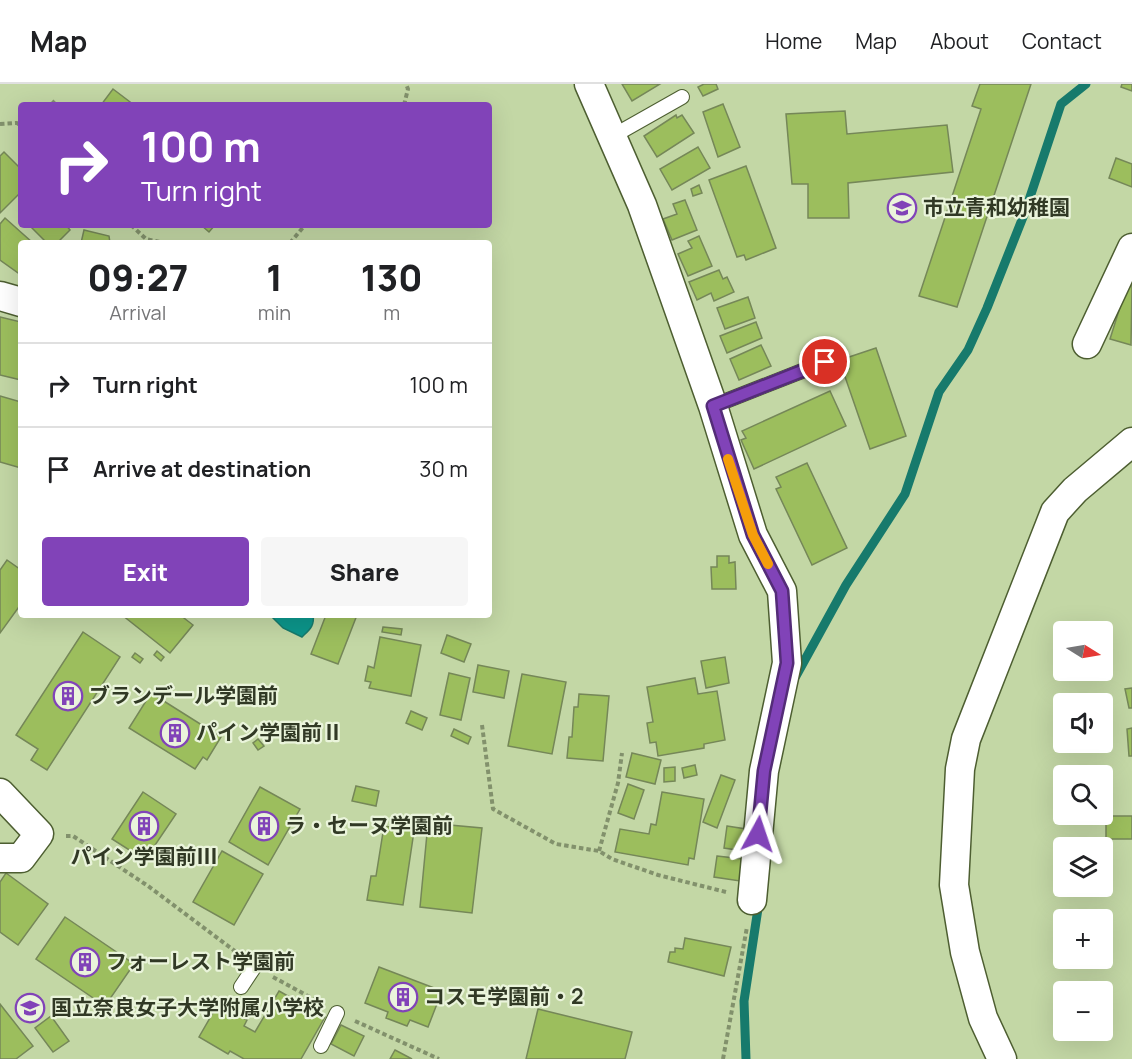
<!DOCTYPE html>
<meta charset="utf-8">
<style>
:root{--surface:#fff;--page:#f6f6f6;--text:#202124;--muted:#757577;--line:#e0e0e0;--accent:#8143b8}
body{margin:0;font-family:Manrope,"Noto Sans JP",sans-serif;background:var(--page);color:var(--text);height:100vh;display:flex;flex-direction:column;font-size:22px;white-space:nowrap}
*{box-sizing:border-box;margin:0}
p{font-size:20px;color:var(--muted)}
.icon{flex:none;width:33px;height:33px;fill:none;stroke:currentColor;stroke-width:2;stroke-linecap:round;stroke-linejoin:round}
.map{position:relative;flex:1;overflow:hidden}
.details{position:absolute;left:18px;top:156px;width:474px;height:378px;display:flex;flex-direction:column;background:var(--surface);border-radius:6px;box-shadow:0 6px 24px #0002}
.details>*{flex:none}
.hud{position:absolute;left:18px;top:18px;width:474px;height:126px;border-radius:6px;box-shadow:0 6px 24px #0002;background:#8143b8;color:#fff;overflow:hidden}
.needle{width:39px;rotate:101deg}
.fabs{position:absolute;left:1053px;top:537px;display:grid;gap:12px}
.fabs a{display:grid;place-items:center;width:60px;height:60px;border-radius:6px;background:var(--surface);box-shadow:0 6px 24px #0002;font-size:30px}
.pin{position:absolute;display:grid;place-items:center;width:51px;height:51px;color:#fff;margin:-26px;border:3px solid #fff;border-radius:50%;box-shadow:0 2px 6px #0007}
.me{position:absolute;width:66px;margin:-33px;rotate:5deg;stroke-linejoin:round;filter:drop-shadow(0 0 4px #0008)}
.turn{display:flex;align-items:center;gap:21px;height:126px;padding:0 24px;font-size:27px}
.turn .icon{width:78px;height:78px;stroke-width:2.5}
.turn b{display:block;font-size:42px;line-height:51px}
.eta{display:flex;justify-content:space-evenly;align-items:center;height:102px;text-align:center}
.eta b{font-size:36px;font-weight:800;line-height:42px}
.primary-button{display:flex;gap:12px;margin-top:auto;padding:12px 24px}
.primary-button a{flex:1;height:69px;border-radius:6px;background:var(--accent);color:#fff;font-size:24px;font-weight:800;line-height:69px;text-align:center}
.primary-button a+a{background:var(--page);color:var(--text)}
ul{padding:0;list-style:none}
li{display:flex;align-items:center;gap:18px;height:84px;padding:0 24px;border-top:2px solid var(--line)}
li div{flex:1}
li b{display:block;font-size:22px}
li em{font-style:normal}
header{display:flex;align-items:center;gap:36px;box-sizing:border-box;height:84px;padding:0 30px;background:var(--surface);border-bottom:2px solid var(--line)}
header strong{font-size:28px}
nav{display:flex;gap:33px;margin-inline-start:auto;font-size:21px}
.map>svg:first-child{display:block}
</style>
<header>
<strong>Map</strong>
<nav><a>Home</a><a>Map</a><a>About</a><a>Contact</a></nav>
</header>
<div class="map">
<svg width="1132" height="975" viewBox="0 0 1132 975">
<rect width="100%" height="100%" fill="#c3d7a5"/>
<path fill="#0c968b" stroke="#177a6c" stroke-width="1.5" d="M 270,531 L 313,531 C 315,542 309,546 302,553 L 283,544 Z"/>
<g fill="none" stroke-linecap="round" stroke-linejoin="round">
<g stroke="#177a6c" stroke-width="9">
<polyline points="796,592 846,501 905,410 939,308 968,266 987,224 1025,128 1061,20 1086,0"/>
<polyline points="746,975 744,917 759,818"/>
</g>
</g>
<g fill="#9cbe5d" stroke="#758758" stroke-width="1.5">
<polygon points="622,0 660,0 632,17"/>
<polygon points="704,0 716,0 718,5 703,12 698,3"/>
<polygon points="980,0 1031,0 957,223 919,212 981,25 972,22"/>
<polygon points="1122,0 1132,0 1132,7 1121,3"/>
<polygon points="113,5 134,21 101,21"/>
<polygon points="723,20 740,63 718,73 703,28"/>
<polygon points="845,27 847,50 947,41 953,88 848,99 849,134 808,134 808,100 792,100 786,30"/>
<polygon points="676,31 677,34 682,31 694,49 657,73 644,52"/>
<polygon points="698,63 710,84 672,106 660,85"/>
<polygon points="4,68 21,85 21,108 0,129 0,72"/>
<polygon points="1116,74 1132,80 1132,103 1109,94"/>
<polygon points="746,82 776,164 746,176 744,171 737,173 709,96"/>
<polygon points="699,101 702,109 693,112 691,105"/>
<polygon points="685,116 697,146 672,156 663,135 677,130 673,120"/>
<polygon points="5,134 33,159 21,159 21,191 0,176 0,140"/>
<polygon points="29,141 66,141 70,146 57,159 47,159"/>
<polygon points="201,141 215,141 209,148"/>
<polygon points="84,146 109,152 110,159 81,159"/>
<polygon points="699,152 712,182 688,192 678,170 692,164 688,157"/>
<polygon points="719,186 723,195 727,193 734,208 714,217 711,209 697,216 689,198"/>
<polygon points="1127,201 1132,202 1131,261 1110,255"/>
<polygon points="748,213 755,234 725,245 717,224"/>
<polygon points="0,233 21,238 21,296 0,291"/>
<polygon points="756,238 762,254 727,269 720,252"/>
<polygon points="761,261 771,282 739,296 730,275"/>
<polygon points="876,264 906,352 870,365 843,287 849,285 846,274"/>
<polygon points="830,307 846,342 754,385 741,356 746,354 742,347"/>
<polygon points="0,312 21,318 21,384 0,378"/>
<polygon points="807,379 847,464 812,481 776,405 781,403 776,393"/>
<polygon points="717,472 729,472 729,479 735,478 736,505 712,505 711,483 717,483"/>
<polygon points="7,476 21,486 21,520 0,549 0,486"/>
<polygon points="122,531 180,531 193,541 170,569"/>
<polygon points="326,531 357,531 338,580 311,570"/>
<polygon points="383,543 402,545 401,551 382,548"/>
<polygon points="83,548 120,573 47,686 31,676 38,665 16,651"/>
<polygon points="447,551 471,560 464,578 441,569"/>
<polygon points="380,553 421,561 411,612 369,604 371,598 365,597 368,582 374,584"/>
<polygon points="157,567 164,573 161,577 154,571"/>
<polygon points="135,569 143,575 140,579 132,573"/>
<polygon points="725,573 729,599 706,604 701,577"/>
<polygon points="478,581 509,587 504,614 473,608"/>
<polygon points="449,589 470,594 461,636 440,631"/>
<polygon points="522,590 566,598 552,670 508,662"/>
<polygon points="695,594 698,610 717,607 725,656 704,660 704,664 658,672 656,658 650,659 647,639 653,638 647,603"/>
<polygon points="1132,604 1132,624 1129,624 1125,605"/>
<polygon points="151,609 221,653 207,676 203,673 195,685 129,644"/>
<polygon points="579,610 609,612 603,677 567,674 569,653 572,653 574,623 578,623"/>
<polygon points="411,627 427,634 422,646 406,639"/>
<polygon points="1132,644 1132,672 1129,672 1127,645"/>
<polygon points="454,645 471,653 468,660 451,652"/>
<polygon points="258,655 264,662 258,666 253,659"/>
<polygon points="632,669 661,676 655,700 626,693"/>
<polygon points="695,681 697,691 684,694 682,684"/>
<polygon points="675,683 675,697 664,698 664,684"/>
<polygon points="721,691 735,696 717,744 703,738"/>
<polygon points="628,700 644,706 634,735 618,729"/>
<polygon points="356,702 379,707 376,722 352,717"/>
<polygon points="260,703 300,725 268,781 229,758"/>
<polygon points="143,708 176,730 145,776 112,755"/>
<polygon points="662,708 704,715 694,775 689,774 688,781 615,768 620,745 649,750 651,740 656,741"/>
<rect x="1106" y="732" width="26" height="23"/>
<polygon points="428,739 482,744 472,829 420,823"/>
<polygon points="384,742 414,747 403,821 367,816 371,792 376,792"/>
<polygon points="727,742 746,745 743,767 724,764"/>
<polygon points="222,767 263,790 234,841 193,818"/>
<polygon points="717,772 743,775 740,797 714,793"/>
<polygon points="6,789 48,820 18,861 0,848 0,798"/>
<polygon points="65,833 134,880 105,922 36,875"/>
<polygon points="685,854 731,863 724,892 668,878 670,868 675,868 675,864 683,865"/>
<polygon points="379,883 442,907 428,943 410,936 407,942 386,934 388,928 365,919"/>
<polygon points="279,907 325,933 301,975 244,975 230,967 228,970 199,953 218,920 247,936 244,942 255,948"/>
<polygon points="0,920 33,962 16,975 0,975"/>
<polygon points="538,925 632,948 625,975 526,975"/>
<polygon points="51,932 69,957 53,968 35,944"/>
<polygon points="341,941 364,952 354,972 331,960"/>
<polygon points="395,966 412,975 390,975"/>
</g>
<g fill="none" stroke-linecap="round" stroke-linejoin="round">
<g stroke="#4d5e31" stroke-width="16">
<g id="lane">
<polyline points="613,52 682,13"/>
<polyline points="713,322 825,278"/>
<polyline points="241,903 255,882"/>
<polyline points="321,962 337,929"/>
</g>
</g>
<g stroke="#4d5e31" stroke-width="31">
<g id="street">
<polyline points="589,0 642,121 670,200 713,322 753,451 782,507 787,579 764,687 752,816"/>
<polyline points="0,212 21,218"/>
<polyline points="1087,260 1132,164"/>
<polyline points="0,709 39,750 21,774 0,774"/>
<polyline points="1002,975 983,934 965,868 954,801 960,685 966,655 1055,428 1075,406 1132,358"/>
</g>
</g>
<g stroke="#82916c" stroke-width="4" stroke-dasharray="4.5 3" stroke-linecap="butt">
<polyline points="52,17 56,21"/>
<polyline points="404,21 408,5 406,0"/>
<polyline points="0,40 17,39 21,42"/>
<polyline points="131,141 146,155 165,159"/>
<polyline points="290,159 305,141"/>
<polyline points="482,641 493,725 556,760 599,767 612,775 658,791 726,808"/>
<polyline points="66,752 73,752 148,802 240,871"/>
<polyline points="599,767 618,699 622,669"/>
<polyline points="273,893 319,918"/>
<polyline points="355,937 439,975"/>
<polyline points="723,975 747,843"/>
</g>
<use href="#lane" stroke="#fff" stroke-width="14"/>
<use href="#street" stroke="#fff" stroke-width="28"/>
</g>
<g fill="none" stroke-linecap="round" stroke-linejoin="round">
<g stroke="#542c78" stroke-width="15">
<polyline id="route" points="758,750 764,687 787,579 782,507 753,451 713,322 825,278"/>
</g>
<use href="#route" stroke="#8143b8" stroke-width="10"/>
<polyline stroke="#f59e0b" stroke-width="10" points="728,375 753,451 768,480"/>
</g>
<defs>
<g id="school-ring" transform="scale(1.5)"><circle r="9.5" fill="#eaf4db" stroke="#8143b8" stroke-width="1.5"/><path d="M0-5L7-2L0 1L-7-2ZM-4 1L0 2.5L4 1V4Q0 6-4 4Z" fill="#8143b8"/></g>
<g id="building-ring" transform="scale(1.5)"><circle r="9.5" fill="#eaf4db" stroke="#8143b8" stroke-width="1.5"/><path d="M-4-6H4V6H1V3H-1V6H-4ZM-2.5-4.3h1.7v1.8h-1.7ZM.8-4.3h1.7v1.8H.8ZM-2.5-1h1.7V.8h-1.7ZM.8-1h1.7V.8H.8Z" fill="#8143b8"/></g>
</defs>
<g fill-rule="evenodd">
<use href="#school-ring" x="902" y="124"/>
<use href="#building-ring" x="68" y="612"/>
<use href="#building-ring" x="175" y="649"/>
<use href="#building-ring" x="144" y="742"/>
<use href="#building-ring" x="264" y="742"/>
<use href="#building-ring" x="85" y="878"/>
<use href="#building-ring" x="403" y="913"/>
<use href="#school-ring" x="30" y="924"/>
</g>
<g text-anchor="middle" stroke-width="4.5" stroke-linejoin="round" paint-order="stroke">
<g font-size="21" font-weight="bold" fill="#313925" stroke="#eaf4db" text-anchor="start">
<text x="923" y="131">市立青和幼稚園</text>
<text x="89" y="619">ブランデール学園前</text>
<text x="196" y="656">パイン学園前Ⅱ</text>
<text x="285" y="749">ラ・セーヌ学園前</text>
<text x="144" y="780" text-anchor="middle">パイン学園前Ⅲ</text>
<text x="106" y="885">フォーレスト学園前</text>
<text x="424" y="920">コスモ学園前・2</text>
<text x="51" y="931">国立奈良女子大学附属小学校</text>
</g>
</g>
</svg>
<div class="fabs">
<a><svg class="needle" viewBox="-14 -14 28 28"><path d="M0-13l5 13h-10z" fill="#e53935"/><path d="M0 13l5-13h-10z" fill="#757577"/></svg></a>
<a><svg class="icon" aria-label="sound" viewBox="0 0 24 24"><path d="M4 9h4l5-4v14l-5-4H4zM17 9q2 3 0 6"/></svg></a>
<a><svg class="icon" aria-label="search" viewBox="0 0 24 24"><circle cx="10" cy="10" r="6"/><path d="M15 15l6 6"/></svg></a>
<a><svg class="icon" aria-label="layers" viewBox="0 0 24 24"><path d="M12 4l9 5-9 5-9-5zM3 14l9 5 9-5"/></svg></a>
<a>+</a>
<a>−</a>
</div>
<div class="pin" style="left:825px;top:278px;background:#d93025"><svg class="icon" aria-label="arrive" viewBox="0 0 24 24"><path d="M6 21V4h12l-3 4 3 4H6"/></svg></div>
<svg class="me" style="left:758px;top:750px" viewBox="-20 -20 40 40"><path d="M0-17L14 15 0 8-14 15z" fill="#8143b8" stroke="#fff" stroke-width="4"/></svg>
<div class="hud">
<div class="turn"><svg class="icon" aria-label="right" viewBox="0 0 24 24"><path d="M7 20v-9h11M14 6l5 5-5 5"/></svg><div><b>100 m</b>Turn right</div></div>
</div>
<section class="details">
<div class="eta">
<div><b>09:27</b><p>Arrival</p></div>
<div><b>1</b><p>min</p></div>
<div><b>130</b><p>m</p></div>
</div>
<ul>
<li><svg class="icon" aria-label="right" viewBox="0 0 24 24"><path d="M7 20v-9h11M14 6l5 5-5 5"/></svg><div><b>Turn right</b></div><em>100 m</em></li>
<li><svg class="icon" aria-label="arrive" viewBox="0 0 24 24"><path d="M6 21V4h12l-3 4 3 4H6"/></svg><div><b>Arrive at destination</b></div><em>30 m</em></li>
</ul>
<div class="primary-button"><a>Exit</a><a>Share</a></div>
</section>
</div>
